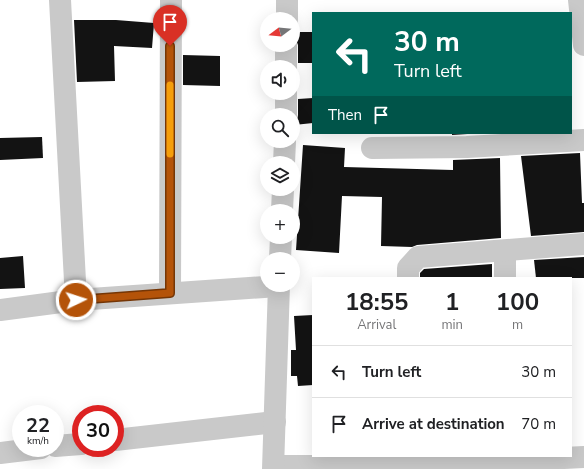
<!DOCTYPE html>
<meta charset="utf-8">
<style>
:root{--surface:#fff;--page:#f6f6f6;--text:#202124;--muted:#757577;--line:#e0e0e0}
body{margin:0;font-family:"Nunito Sans",sans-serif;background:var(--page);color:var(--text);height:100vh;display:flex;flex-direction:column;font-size:15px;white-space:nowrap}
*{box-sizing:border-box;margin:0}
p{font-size:13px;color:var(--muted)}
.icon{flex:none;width:22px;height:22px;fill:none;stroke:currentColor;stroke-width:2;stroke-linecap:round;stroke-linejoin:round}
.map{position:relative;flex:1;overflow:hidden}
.drawer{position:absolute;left:312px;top:277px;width:260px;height:180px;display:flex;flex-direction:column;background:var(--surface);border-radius:0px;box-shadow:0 4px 16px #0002}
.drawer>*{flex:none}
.top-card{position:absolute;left:312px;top:12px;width:260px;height:122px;border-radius:0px;box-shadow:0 4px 16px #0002;background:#00695c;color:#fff;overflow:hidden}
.needle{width:26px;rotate:254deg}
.fabs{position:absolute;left:260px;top:12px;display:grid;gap:8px}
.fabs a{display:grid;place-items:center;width:40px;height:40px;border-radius:50%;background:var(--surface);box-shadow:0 4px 16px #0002;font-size:20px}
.speed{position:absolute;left:12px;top:405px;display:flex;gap:8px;font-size:20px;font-weight:700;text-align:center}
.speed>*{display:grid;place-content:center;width:52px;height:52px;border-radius:50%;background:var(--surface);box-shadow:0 4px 16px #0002;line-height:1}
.speed small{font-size:10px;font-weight:400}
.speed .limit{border:6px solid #d22;background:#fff;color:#111}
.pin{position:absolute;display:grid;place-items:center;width:34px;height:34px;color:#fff;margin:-41px -17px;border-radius:50% 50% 50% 0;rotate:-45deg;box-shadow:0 0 4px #0007}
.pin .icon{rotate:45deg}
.me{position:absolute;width:44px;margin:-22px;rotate:86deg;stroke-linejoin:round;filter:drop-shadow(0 0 3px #0008)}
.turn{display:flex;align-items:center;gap:14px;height:84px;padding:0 16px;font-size:18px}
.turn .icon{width:52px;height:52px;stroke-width:2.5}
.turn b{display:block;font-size:28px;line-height:34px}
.then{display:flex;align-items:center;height:38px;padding:0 16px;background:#0003;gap:8px;font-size:15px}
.eta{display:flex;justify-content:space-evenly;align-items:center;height:68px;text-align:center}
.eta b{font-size:24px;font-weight:700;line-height:28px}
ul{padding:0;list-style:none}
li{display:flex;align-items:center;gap:12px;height:52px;padding:0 16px;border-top:1px solid var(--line)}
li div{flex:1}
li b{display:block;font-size:15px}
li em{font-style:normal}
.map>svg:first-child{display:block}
</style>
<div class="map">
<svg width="584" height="469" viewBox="0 0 584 469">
<rect width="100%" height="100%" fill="#fff"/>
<g fill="#131313">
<polygon points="74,20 116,20 154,23 152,48 114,46 115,81 77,82"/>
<polygon points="295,32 313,32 313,63 298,63 298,45 295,37"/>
<polygon points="183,55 220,56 220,86 183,85"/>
<polygon points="313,98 313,123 294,125 297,121 298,115 298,99"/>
<polygon points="452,133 483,133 452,135"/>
<polygon points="42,137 43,158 0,160 0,138"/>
<polygon points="303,145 345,148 344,167 453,170 453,160 500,158 501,238 417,245 412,247 381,246 382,197 342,196 339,253 296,250"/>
<polygon points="580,153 582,203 584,203 584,232 531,236 521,156"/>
<polygon points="23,256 25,288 0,289 0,258"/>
<polygon points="584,257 584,278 536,278 534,260"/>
<polygon points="492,264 492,278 420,278 420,273 424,269"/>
<polygon points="313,315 313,385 298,386 297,376 291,376 291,350 296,350 294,316"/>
</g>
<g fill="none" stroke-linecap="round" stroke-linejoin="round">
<g stroke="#c9c9c9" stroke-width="22">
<polyline points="60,0 76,300"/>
<polyline points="579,0 584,45"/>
<polyline points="287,19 287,0"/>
<polyline points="286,67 286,45"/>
<polyline points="286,115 286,93"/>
<polyline points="372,148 467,147 584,140"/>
<polyline points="284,163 285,141"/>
<polyline points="282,211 283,189"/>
<polyline points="505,251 505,278"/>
<polyline points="280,259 281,237"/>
<polyline points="408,278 408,268 418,257 584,244"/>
<polyline points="170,293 171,0"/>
<polyline points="0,310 76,300 278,286"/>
<polyline points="115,440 275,422"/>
<polyline points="55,446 81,444"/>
<polyline points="0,453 41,448"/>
<polyline points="274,466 404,466 584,457"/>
<polyline points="273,469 279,285"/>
</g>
</g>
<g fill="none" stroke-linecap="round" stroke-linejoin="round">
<g stroke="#753606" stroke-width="10">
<polyline id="route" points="76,300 170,293 170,46"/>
</g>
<use href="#route" stroke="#b45309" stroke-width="7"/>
<polyline stroke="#f59e0b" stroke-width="7" points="170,154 170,85"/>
</g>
</svg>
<div class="fabs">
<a><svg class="needle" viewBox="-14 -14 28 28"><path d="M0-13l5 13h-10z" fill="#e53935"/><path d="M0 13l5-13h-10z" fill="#757577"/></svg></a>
<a><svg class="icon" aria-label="sound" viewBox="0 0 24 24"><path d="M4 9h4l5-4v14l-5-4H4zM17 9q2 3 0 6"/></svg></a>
<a><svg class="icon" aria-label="search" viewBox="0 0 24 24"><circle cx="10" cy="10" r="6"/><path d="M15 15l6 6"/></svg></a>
<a><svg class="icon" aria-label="layers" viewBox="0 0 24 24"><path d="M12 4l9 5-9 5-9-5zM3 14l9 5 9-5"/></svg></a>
<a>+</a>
<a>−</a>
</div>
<div class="speed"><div>22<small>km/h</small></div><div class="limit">30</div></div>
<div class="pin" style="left:170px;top:46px;background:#d93025"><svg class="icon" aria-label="arrive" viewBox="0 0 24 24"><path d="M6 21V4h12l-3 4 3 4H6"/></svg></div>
<svg class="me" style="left:76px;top:300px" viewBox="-20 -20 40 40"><circle r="17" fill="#b45309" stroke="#fff" stroke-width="3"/><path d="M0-11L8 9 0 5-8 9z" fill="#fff"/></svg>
<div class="top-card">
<div class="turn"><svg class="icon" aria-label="left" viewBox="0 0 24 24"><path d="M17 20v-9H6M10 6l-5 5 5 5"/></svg><div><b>30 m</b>Turn left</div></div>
<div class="then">Then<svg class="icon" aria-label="arrive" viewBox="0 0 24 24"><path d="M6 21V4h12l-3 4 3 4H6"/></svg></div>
</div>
<section class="drawer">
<div class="eta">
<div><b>18:55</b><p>Arrival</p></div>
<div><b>1</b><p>min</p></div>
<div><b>100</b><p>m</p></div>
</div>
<ul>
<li><svg class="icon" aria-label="left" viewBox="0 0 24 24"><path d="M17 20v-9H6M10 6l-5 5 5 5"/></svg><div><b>Turn left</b></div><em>30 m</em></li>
<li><svg class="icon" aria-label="arrive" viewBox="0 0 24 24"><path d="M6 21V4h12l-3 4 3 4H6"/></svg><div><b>Arrive at destination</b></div><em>70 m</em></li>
</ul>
</section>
</div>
